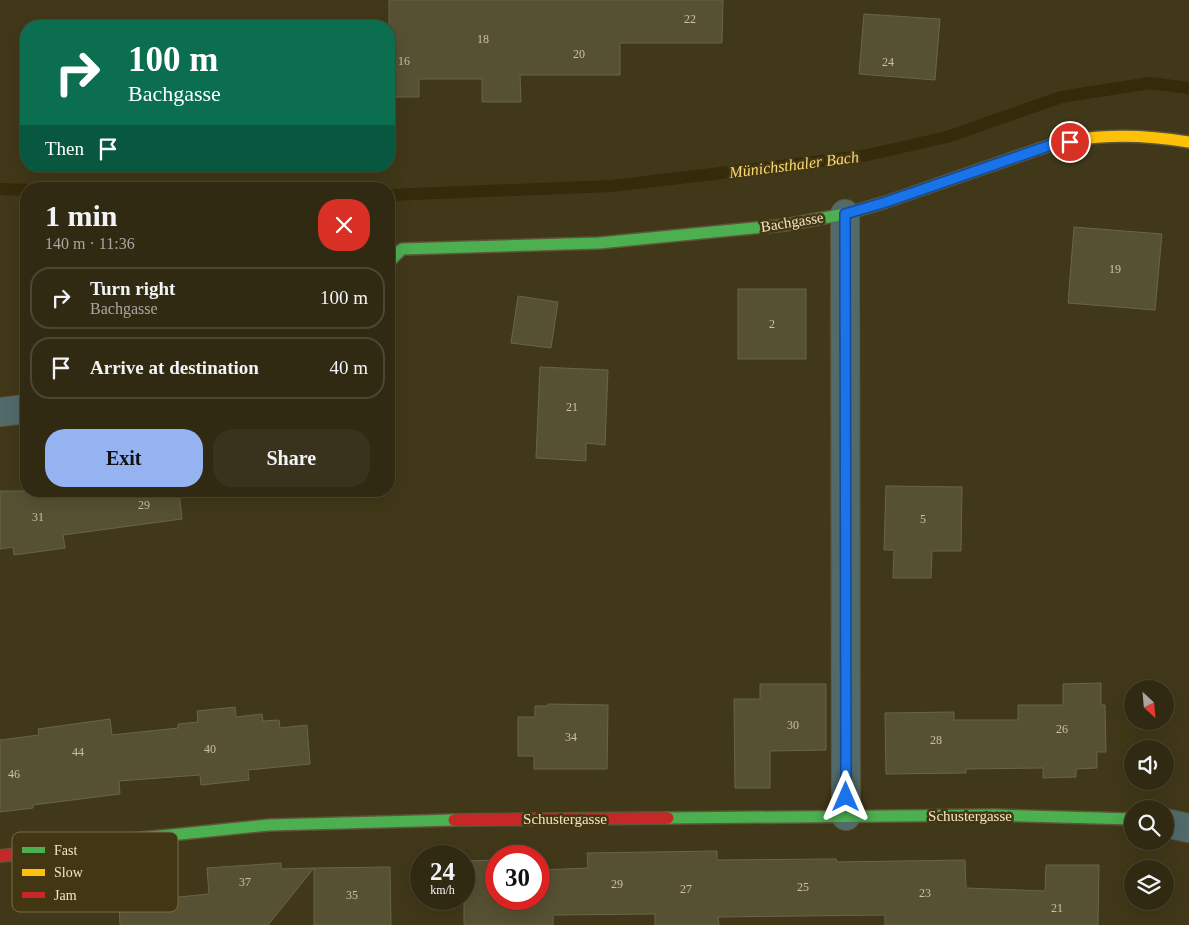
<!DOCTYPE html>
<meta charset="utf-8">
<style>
:root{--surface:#312a13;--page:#39321c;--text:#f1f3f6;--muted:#a8a7a0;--line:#4c4633;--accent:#95b2f1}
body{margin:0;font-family:"Times New Roman",serif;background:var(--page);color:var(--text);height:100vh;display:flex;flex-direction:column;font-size:19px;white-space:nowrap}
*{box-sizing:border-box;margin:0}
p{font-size:16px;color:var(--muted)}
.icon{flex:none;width:28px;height:28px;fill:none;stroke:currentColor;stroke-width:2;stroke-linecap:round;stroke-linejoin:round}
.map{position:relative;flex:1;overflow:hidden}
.drawer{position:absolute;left:20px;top:182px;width:375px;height:315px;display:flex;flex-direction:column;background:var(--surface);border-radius:20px;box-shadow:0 5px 20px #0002,0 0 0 1px var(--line)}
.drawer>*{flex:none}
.hud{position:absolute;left:20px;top:20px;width:375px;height:152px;border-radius:20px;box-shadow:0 5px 20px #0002,0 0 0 1px var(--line);background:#0b6e4f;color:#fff;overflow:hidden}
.needle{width:32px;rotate:154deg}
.fabs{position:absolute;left:1124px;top:680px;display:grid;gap:10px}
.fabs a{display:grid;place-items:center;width:50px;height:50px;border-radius:50%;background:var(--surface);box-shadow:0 5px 20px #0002,0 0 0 1px var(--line);font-size:25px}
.speed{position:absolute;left:410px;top:845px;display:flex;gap:10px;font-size:25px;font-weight:700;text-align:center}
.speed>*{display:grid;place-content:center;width:65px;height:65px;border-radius:50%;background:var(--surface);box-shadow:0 5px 20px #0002,0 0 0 1px var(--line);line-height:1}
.speed small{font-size:12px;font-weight:400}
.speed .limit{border:8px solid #d22;background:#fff;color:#111}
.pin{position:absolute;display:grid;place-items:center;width:42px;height:42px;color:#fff;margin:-21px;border:2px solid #fff;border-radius:50%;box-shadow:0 1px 5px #0007}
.me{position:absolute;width:55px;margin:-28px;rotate:0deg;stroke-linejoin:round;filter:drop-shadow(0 0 4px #0008)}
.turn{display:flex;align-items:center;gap:18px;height:105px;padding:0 25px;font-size:22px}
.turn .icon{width:65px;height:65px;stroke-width:2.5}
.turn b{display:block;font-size:35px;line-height:42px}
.then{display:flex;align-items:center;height:48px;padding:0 25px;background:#0003;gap:10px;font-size:19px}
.round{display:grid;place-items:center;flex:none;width:52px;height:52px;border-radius:20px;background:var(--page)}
.summary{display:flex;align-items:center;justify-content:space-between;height:85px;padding:0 25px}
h1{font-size:30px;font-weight:700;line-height:38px}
.primary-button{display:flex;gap:10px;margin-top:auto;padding:10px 25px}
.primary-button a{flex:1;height:58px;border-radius:20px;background:var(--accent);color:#111;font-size:20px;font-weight:700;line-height:58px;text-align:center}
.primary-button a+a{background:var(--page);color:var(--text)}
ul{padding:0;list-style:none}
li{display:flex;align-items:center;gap:15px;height:62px;margin:0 10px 8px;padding:0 15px;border:2px solid var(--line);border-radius:20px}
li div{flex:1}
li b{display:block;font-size:19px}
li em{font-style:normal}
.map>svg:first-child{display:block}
</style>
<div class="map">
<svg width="1189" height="925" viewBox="0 0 1189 925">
<rect width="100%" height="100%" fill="#413819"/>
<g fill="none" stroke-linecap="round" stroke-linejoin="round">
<g stroke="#352a0a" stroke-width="12">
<polyline points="0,189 26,190"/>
<polyline points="389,195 612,186 863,156 947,137 1061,97 1150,83 1189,88"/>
</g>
</g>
<g fill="#565133" stroke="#69654a">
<polygon points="389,0 723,0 722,43 620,43 620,75 520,75 521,102 482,102 482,79 419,79 419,97 389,97"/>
<polygon points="864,14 940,19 935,80 859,74"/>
<polygon points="1074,227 1162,234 1155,310 1068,303"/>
<rect x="738" y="289" width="68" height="70"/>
<polygon points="518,296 558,302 551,348 511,343"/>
<polygon points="540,367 608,370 605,445 586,443 586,461 536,458"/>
<polygon points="886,486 962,487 961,551 932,551 931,578 893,578 894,550 884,550"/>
<polygon points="0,491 179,491 182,519 63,535 65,548 14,555 13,547 0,549"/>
<polygon points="1101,683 1101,705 1105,705 1106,752 1097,752 1097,768 1076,769 1076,777 1043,778 1043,768 966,769 966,773 886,774 885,713 954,712 954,720 1018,720 1018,705 1063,705 1063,684"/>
<polygon points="760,684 826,684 826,750 770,751 770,788 735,788 734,699 760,699"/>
<polygon points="548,704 608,705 607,769 534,769 534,756 518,756 518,717 535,717 535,706 548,706"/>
<polygon points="235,707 236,717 262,714 263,721 279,720 280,728 307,725 310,764 248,770 249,780 201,785 200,775 119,781 120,794 33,805 33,808 0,812 0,740 39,735 38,729 110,719 112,735 178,728 178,724 198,722 197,711"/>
<polygon points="717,851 717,860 836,859 837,862 965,860 966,888 1045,891 1046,865 1099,865 1098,925 885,925 885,915 718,917 719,925 655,925 655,914 553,915 553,925 464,925 464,861 496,860 496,899 539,899 539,870 588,868 587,853"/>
<polygon points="281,863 281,869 314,868 268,925 120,925 119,903 209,894 207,868"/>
<polygon points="390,867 391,925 314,925 314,868"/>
</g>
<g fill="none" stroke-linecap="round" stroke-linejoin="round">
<g stroke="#5e563b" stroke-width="30">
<g id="street">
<polyline points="845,214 846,816"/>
<polyline points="0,412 26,409"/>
<polyline points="1165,823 1189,828"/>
</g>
</g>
<g stroke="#5e563b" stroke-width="14">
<g id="fast">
<polyline points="389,262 402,249 599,243 785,225 845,214 886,202 1039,149"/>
<polyline points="668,818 994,815 1132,819"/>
<polyline points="122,840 269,825 454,820"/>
</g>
</g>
<g stroke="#5e563b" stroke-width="14">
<path id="slow" d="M 1039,149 C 1086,133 1140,134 1189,142"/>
</g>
<g stroke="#5e563b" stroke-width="14">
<g id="jam">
<polyline points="454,820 668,818"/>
<polyline points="0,856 122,840"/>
</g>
</g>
<use href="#street" stroke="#526a6a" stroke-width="28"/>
<use href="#fast" stroke="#4caf50" stroke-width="11"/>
<use href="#slow" stroke="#ffc107" stroke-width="11"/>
<use href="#jam" stroke="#c62828" stroke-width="11"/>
</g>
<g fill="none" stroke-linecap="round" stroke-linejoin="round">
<g stroke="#114b97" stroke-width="12">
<polyline id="route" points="846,797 845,214 886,202 1054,144 1070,142"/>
</g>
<use href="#route" stroke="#1a73e8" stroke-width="9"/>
</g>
<g text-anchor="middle" stroke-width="5" stroke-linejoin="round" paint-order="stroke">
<g font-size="12" fill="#cbc0a0">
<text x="690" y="23">22</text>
<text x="483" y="43">18</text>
<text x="579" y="58">20</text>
<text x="404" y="65">16</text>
<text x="888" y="66">24</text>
<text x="1115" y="273">19</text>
<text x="772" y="328">2</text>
<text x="572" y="411">21</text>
<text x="144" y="509">29</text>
<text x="38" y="521">31</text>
<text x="923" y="523">5</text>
<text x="793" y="729">30</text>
<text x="1062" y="733">26</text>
<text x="571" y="741">34</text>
<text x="936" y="744">28</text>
<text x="210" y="753">40</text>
<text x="78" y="756">44</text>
<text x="14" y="778">46</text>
<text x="245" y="886">37</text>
<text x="617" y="888">29</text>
<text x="803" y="891">25</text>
<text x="686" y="893">27</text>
<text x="925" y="897">23</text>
<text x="352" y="899">35</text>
<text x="1057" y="912">21</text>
</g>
<g font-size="15" fill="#f2e5c4" stroke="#433713">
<text transform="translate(792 222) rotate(-9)" y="5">Bachgasse</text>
<text x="970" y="821">Schustergasse</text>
<text x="565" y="824">Schustergasse</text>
</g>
<g font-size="16" font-style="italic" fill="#fdda76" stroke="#433713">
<text transform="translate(794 164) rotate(-7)" y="6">Münichsthaler Bach</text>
</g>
</g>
<rect x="12" y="832" width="166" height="80" rx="8" fill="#433713" stroke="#786b48" stroke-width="1"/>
<rect x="22" y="847" width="23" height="6" fill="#4caf50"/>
<rect x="22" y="869" width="23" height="7" fill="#ffc107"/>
<rect x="22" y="892" width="23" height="6" fill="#c62828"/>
<g font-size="14" fill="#f2e5c4">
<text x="54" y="855">Fast</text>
<text x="54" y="877">Slow</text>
<text x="54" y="900">Jam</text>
</g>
</svg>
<div class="fabs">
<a><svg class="needle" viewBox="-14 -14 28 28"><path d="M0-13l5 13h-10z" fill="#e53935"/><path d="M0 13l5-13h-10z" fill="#a8a7a0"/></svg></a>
<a><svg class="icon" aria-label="sound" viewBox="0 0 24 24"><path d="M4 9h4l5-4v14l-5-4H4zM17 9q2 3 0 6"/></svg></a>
<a><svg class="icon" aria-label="search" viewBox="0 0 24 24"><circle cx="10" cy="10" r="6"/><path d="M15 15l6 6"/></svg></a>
<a><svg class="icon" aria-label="layers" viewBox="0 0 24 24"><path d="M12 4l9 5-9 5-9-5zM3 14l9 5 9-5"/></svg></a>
</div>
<div class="speed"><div>24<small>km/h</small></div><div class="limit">30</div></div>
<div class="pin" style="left:1070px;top:142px;background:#d93025"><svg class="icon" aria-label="arrive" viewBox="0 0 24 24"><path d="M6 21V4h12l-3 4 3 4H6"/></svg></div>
<svg class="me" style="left:846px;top:797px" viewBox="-20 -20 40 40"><path d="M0-17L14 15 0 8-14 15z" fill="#1a73e8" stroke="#fff" stroke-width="4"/></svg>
<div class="hud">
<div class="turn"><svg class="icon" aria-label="right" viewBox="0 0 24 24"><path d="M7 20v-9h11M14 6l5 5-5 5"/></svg><div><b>100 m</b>Bachgasse</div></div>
<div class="then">Then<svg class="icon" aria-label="arrive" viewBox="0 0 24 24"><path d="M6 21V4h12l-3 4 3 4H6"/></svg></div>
</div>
<section class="drawer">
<div class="summary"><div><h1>1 min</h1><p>140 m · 11:36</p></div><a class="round" style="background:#d93025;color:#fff"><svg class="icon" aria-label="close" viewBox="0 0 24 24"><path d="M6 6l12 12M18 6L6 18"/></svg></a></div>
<ul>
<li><svg class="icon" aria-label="right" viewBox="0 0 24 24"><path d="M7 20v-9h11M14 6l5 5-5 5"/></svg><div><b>Turn right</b><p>Bachgasse</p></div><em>100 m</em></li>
<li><svg class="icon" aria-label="arrive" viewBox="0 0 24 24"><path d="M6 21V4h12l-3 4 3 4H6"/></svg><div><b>Arrive at destination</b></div><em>40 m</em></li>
</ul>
<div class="primary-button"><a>Exit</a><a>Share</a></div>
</section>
</div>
